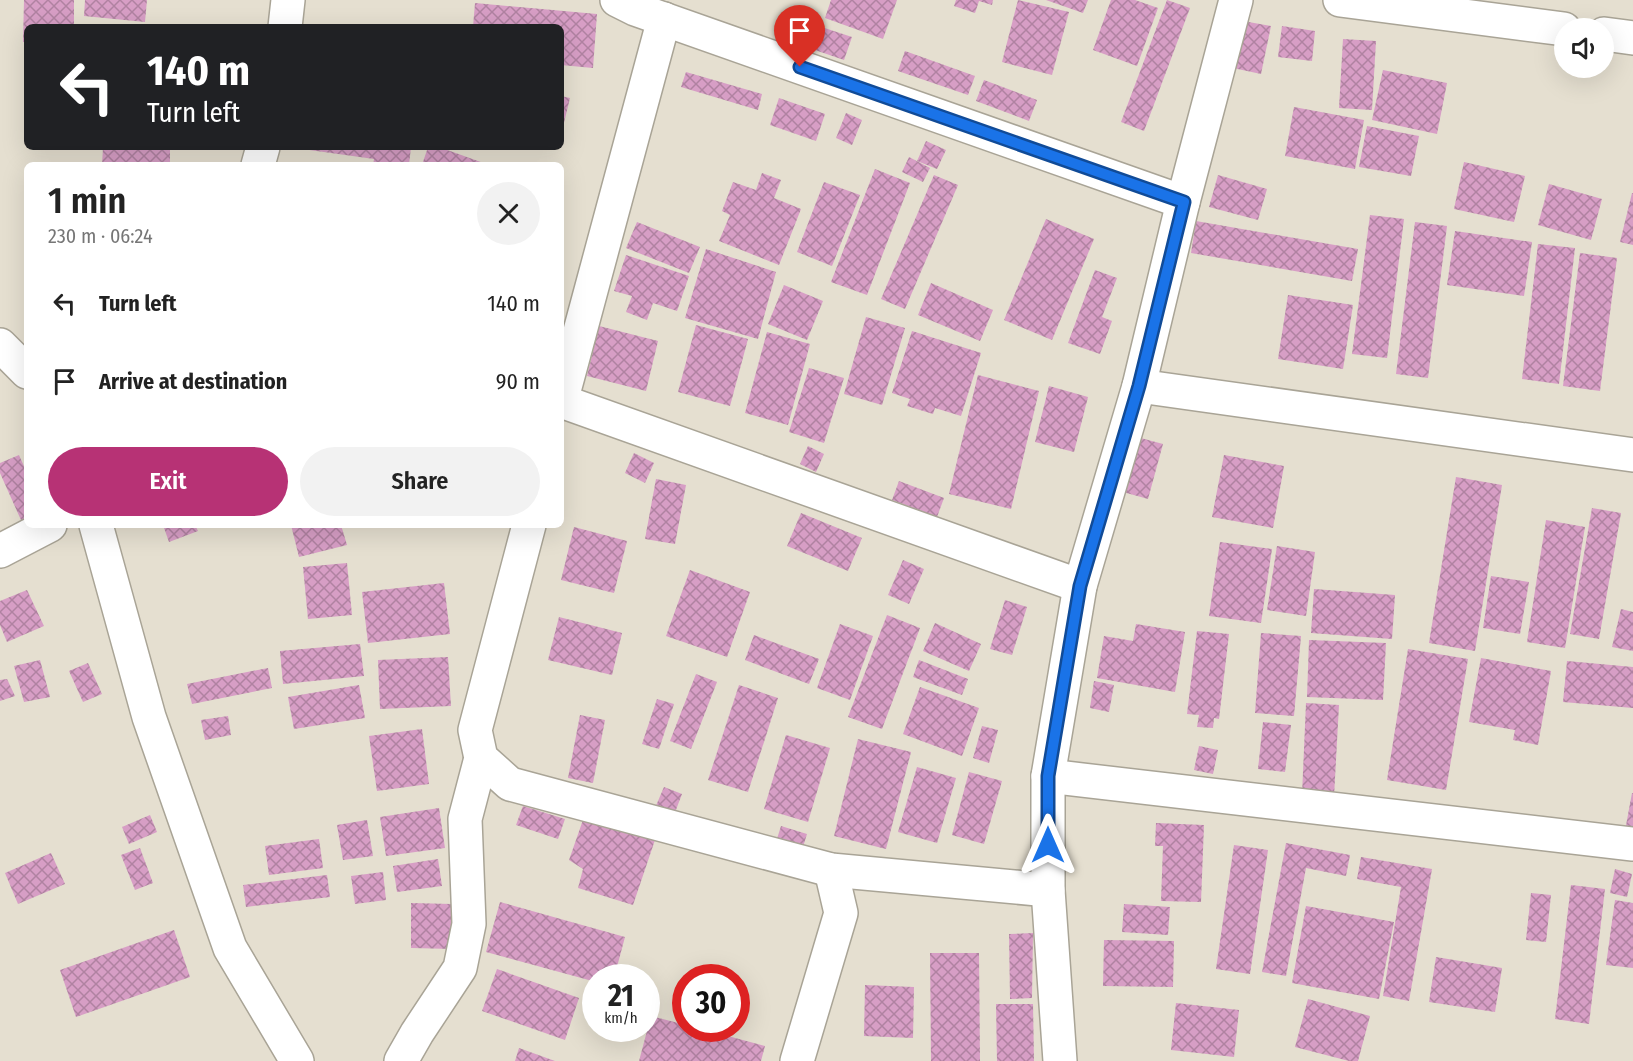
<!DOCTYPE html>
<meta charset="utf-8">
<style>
:root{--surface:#fff;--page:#f2f2f2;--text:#222;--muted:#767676;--accent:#b73275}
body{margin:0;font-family:"Fira Sans Condensed",sans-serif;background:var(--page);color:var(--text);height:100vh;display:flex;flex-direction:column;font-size:22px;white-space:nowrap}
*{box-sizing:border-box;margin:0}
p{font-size:20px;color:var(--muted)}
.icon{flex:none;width:33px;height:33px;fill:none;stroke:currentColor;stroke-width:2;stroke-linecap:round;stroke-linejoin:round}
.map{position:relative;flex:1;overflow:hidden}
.side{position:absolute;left:24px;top:162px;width:540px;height:366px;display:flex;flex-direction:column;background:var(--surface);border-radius:9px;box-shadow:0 6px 24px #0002}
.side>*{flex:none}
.guide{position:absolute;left:24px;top:24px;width:540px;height:126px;border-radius:9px;box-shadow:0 6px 24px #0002;background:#202124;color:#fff;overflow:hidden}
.controls{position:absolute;left:1554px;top:18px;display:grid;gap:12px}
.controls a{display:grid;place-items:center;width:60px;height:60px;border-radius:50%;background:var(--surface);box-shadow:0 6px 24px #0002;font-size:30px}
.speed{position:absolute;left:582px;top:964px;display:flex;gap:12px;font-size:30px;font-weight:700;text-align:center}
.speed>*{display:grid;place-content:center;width:78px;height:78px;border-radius:50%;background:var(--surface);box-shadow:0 6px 24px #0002;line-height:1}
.speed small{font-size:15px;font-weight:400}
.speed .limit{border:9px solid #d22;background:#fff;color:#111}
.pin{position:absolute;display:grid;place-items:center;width:51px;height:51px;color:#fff;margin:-62px -26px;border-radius:50% 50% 50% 0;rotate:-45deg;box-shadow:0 0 6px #0007}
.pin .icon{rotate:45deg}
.me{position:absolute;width:66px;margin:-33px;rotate:0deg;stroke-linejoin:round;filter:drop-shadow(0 0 4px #0008)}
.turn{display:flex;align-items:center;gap:21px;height:126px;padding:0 24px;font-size:27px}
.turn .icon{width:78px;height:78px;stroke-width:2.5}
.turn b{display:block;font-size:42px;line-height:51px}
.round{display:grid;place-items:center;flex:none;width:63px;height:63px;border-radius:32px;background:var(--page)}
.overview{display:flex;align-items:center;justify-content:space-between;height:102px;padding:0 24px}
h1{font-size:36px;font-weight:600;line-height:45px}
.button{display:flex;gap:12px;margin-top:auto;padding:12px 24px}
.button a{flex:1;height:69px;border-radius:36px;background:var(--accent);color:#fff;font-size:24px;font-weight:600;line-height:69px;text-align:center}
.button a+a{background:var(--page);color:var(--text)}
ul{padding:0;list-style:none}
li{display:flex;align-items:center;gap:18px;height:78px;padding:0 24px}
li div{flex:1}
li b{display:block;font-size:22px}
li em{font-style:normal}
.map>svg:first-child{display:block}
</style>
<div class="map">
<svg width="1633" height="1061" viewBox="0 0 1633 1061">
<defs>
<pattern id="building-cross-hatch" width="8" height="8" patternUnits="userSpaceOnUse" patternTransform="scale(1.5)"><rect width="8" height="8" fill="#d79ec5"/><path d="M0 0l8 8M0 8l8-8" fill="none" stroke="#b082a1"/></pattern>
</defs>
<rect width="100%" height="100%" fill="#e5dfd0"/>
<g fill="url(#building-cross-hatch)">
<polygon points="24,0 74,0 74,27 27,27 27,42 23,42"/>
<polygon points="85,0 147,0 145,22 84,16"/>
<polygon points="831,0 897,0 883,39 825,18"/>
<polygon points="956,0 993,0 992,5 979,1 975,13 954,6"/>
<polygon points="1018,0 1069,12 1052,75 1002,62"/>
<polygon points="1046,0 1088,0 1083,13"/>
<polygon points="1111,0 1135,0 1158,8 1137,66 1093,50"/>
<polygon points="1167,0 1190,8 1144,131 1121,122"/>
<polygon points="475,3 597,14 593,68 561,65 561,27 473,27"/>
<polygon points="791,17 852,37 844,60 783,39"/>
<polygon points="1243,21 1271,26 1261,74 1233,68"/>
<polygon points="1282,26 1315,31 1312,61 1278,57"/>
<polygon points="1343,39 1376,41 1372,110 1339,108"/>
<polygon points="905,51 975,76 968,95 898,71"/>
<polygon points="1383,70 1447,83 1437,134 1372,120"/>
<polygon points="686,72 762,94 758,110 681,87"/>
<polygon points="984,80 1037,100 1029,121 976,101"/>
<polygon points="561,96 570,98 562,131 561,131"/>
<polygon points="779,98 825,114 816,141 770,125"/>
<polygon points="1294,107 1364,120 1355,169 1285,156"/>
<polygon points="846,113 862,120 852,145 836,138"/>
<polygon points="1367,126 1419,136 1411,176 1359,167"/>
<polygon points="926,141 946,150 937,169 917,161"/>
<polygon points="103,147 170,147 170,165 102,165"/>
<polygon points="295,147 411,147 409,165 373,165 374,159 295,148"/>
<polygon points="428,147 439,147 489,165 422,165"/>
<polygon points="909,157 930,168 923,182 902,172"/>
<polygon points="1464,162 1525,176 1514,222 1454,209"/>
<polygon points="875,169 910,183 867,295 831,282"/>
<polygon points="762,173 781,180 774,198 801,209 779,265 719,241 730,215 722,211 733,182 756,190"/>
<polygon points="934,175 958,185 905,309 881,299"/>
<polygon points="1218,175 1267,189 1258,220 1209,207"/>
<polygon points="824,182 860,195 832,266 797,252"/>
<polygon points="1549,184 1602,199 1591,240 1538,225"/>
<polygon points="1632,193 1633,193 1633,245 1620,242"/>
<polygon points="1370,215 1404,219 1387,358 1352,354"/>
<polygon points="1046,219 1094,239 1052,340 1004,320"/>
<polygon points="1196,221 1358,249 1352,281 1191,253"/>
<polygon points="637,222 700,247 689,273 626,248"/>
<polygon points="1415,222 1447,226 1428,378 1396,374"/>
<polygon points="1455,231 1532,242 1524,296 1447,285"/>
<polygon points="1538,244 1575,248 1559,384 1522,379"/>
<polygon points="706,249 776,272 758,339 685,318"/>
<polygon points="1580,253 1617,258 1600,391 1563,386"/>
<polygon points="626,255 689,276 677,311 653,303 647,320 626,312 632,296 614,291"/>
<polygon points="1095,270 1117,278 1102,317 1112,321 1100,354 1068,343"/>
<polygon points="931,283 993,310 980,341 918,315"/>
<polygon points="784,285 823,301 807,340 768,324"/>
<polygon points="1288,295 1353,305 1343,369 1278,359"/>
<polygon points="866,317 905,328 882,405 844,394"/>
<polygon points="696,325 748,339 730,406 678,392"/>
<polygon points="599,326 658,341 646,391 587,376"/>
<polygon points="912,331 981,353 961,416 935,408 933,414 907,406 910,399 892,393"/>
<polygon points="767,332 810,344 788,425 745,413"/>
<polygon points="809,368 844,378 824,443 789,432"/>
<polygon points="978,375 1039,391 1011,509 949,494"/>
<polygon points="1049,386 1088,397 1074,452 1035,442"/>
<polygon points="1137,437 1163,444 1148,499 1123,492"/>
<polygon points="808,446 824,454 816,472 800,464"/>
<polygon points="634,453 654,463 645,483 625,473"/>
<polygon points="19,455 27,473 27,525 25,529 0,473 0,463"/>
<polygon points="1224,455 1284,466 1273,528 1212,517"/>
<polygon points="1456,477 1502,485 1475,651 1429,643"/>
<polygon points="656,479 686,485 675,544 645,539"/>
<polygon points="899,481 944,498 937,517 892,500"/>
<polygon points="1592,508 1621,513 1599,639 1570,634"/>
<polygon points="801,513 862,538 848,571 787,546"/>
<polygon points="1546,520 1585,527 1565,648 1527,642"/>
<polygon points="163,525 195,525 198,531 169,542"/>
<polygon points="291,525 341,525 347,545 299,557"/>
<polygon points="574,527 627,541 614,593 561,580"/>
<polygon points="1220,542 1272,549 1261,623 1209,616"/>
<polygon points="1277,546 1315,552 1306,616 1267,610"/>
<polygon points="903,560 924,569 909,604 888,595"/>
<polygon points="347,563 352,615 308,619 303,567"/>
<polygon points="690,570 750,592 727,657 666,636"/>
<polygon points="1491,576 1529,582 1520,634 1483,628"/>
<polygon points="444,583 450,634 368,643 362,592"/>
<polygon points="1314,589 1395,595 1392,639 1311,633"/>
<polygon points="27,590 44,626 7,642 0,625 0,601"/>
<polygon points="1005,600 1027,607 1012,655 990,649"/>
<polygon points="1621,609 1633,612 1633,651 1612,647"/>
<polygon points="887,615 920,628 882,729 848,717"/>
<polygon points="559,617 622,633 612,675 548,660"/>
<polygon points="935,623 981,644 969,671 923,651"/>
<polygon points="840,624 873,636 850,700 817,688"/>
<polygon points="1136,624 1185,632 1175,692 1097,678 1104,636 1133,641"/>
<polygon points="1197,631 1229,634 1219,719 1214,718 1213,728 1197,727 1199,715 1187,714"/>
<polygon points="1261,633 1301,636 1294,716 1255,713"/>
<polygon points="754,635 819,659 809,684 745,660"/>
<polygon points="1309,640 1386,643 1383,700 1307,697"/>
<polygon points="360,644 364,676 283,684 280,651"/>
<polygon points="1408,649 1468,659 1446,790 1387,780"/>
<polygon points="448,657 451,706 380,709 378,660"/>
<polygon points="1481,658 1551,671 1538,745 1513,740 1515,730 1469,722"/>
<polygon points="40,660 50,697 24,702 14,666"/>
<polygon points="919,660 968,679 962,695 913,677"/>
<polygon points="1567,661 1633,667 1633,708 1563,702"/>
<polygon points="88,663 102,694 83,702 69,671"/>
<polygon points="268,668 272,688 192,704 187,684"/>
<polygon points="696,674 717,682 691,749 670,741"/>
<polygon points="7,679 15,696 0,701 0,680"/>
<polygon points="1094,681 1114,685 1109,712 1090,708"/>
<polygon points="359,685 365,718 294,729 288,697"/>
<polygon points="739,685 778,698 748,792 708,780"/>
<polygon points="920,687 979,708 962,756 903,734"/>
<polygon points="657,699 674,704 659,749 642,744"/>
<polygon points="1306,703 1339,705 1334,797 1302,795"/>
<polygon points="580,715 605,720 593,783 568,778"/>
<polygon points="228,716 231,735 205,740 201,720"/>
<polygon points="1263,722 1291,725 1285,772 1258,769"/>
<polygon points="982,726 998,730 989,763 973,758"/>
<polygon points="422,729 429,784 377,791 369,736"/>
<polygon points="786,735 830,748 808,822 764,809"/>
<polygon points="858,739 911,752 886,849 834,836"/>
<polygon points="1199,746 1218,750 1213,774 1194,770"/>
<polygon points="917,767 956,778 937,843 898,832"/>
<polygon points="969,772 1002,781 984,844 952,835"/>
<polygon points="664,787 682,794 674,815 655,808"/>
<polygon points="1632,793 1633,793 1633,838 1624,836"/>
<polygon points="523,806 565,819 558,839 516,825"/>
<polygon points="439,808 445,848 386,856 380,817"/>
<polygon points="150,815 157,832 129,844 122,827"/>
<polygon points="584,817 655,840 633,905 578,888 583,869 569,860"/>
<polygon points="367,820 373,856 343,860 337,825"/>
<polygon points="1156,823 1204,825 1201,902 1161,901 1163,846 1155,846"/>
<polygon points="781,826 807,834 802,850 776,842"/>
<polygon points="319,839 323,868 269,875 265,846"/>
<polygon points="1286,843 1350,855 1346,876 1306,868 1286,976 1262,972"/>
<polygon points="1234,845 1268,850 1250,974 1216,969"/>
<polygon points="140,848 153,883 135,890 121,855"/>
<polygon points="51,853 65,884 18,904 5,873"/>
<polygon points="1361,857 1432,869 1409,1001 1383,996 1401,887 1357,879"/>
<polygon points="438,859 442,886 397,892 393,866"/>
<polygon points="1615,869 1632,874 1627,897 1610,893"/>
<polygon points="383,872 386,900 355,904 351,876"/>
<polygon points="327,875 330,897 246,907 243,885"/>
<polygon points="1571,885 1605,889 1589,1024 1555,1019"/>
<polygon points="1531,893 1551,895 1546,942 1526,940"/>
<polygon points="1615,900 1633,903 1633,968 1606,965"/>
<polygon points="500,902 625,937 614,978 596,978 596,982 486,952"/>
<polygon points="411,903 452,904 453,949 411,948"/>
<polygon points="1124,904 1170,907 1168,935 1122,932"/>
<polygon points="1306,906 1394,922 1379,999 1292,983"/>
<polygon points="174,930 190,977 76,1017 60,970"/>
<polygon points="1033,933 1032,998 1010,999 1009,934"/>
<polygon points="1104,940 1174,941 1173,987 1103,986"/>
<polygon points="930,953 979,953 980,1061 931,1061"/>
<polygon points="1436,957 1502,968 1495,1012 1429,1002"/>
<polygon points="497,969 579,998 565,1040 482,1011"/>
<polygon points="865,985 914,987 913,1038 864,1036"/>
<polygon points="1308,999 1370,1016 1358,1061 1349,1061 1295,1047"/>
<polygon points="1176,1003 1239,1010 1234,1057 1171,1050"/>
<polygon points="996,1004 1033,1004 1034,1061 997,1061"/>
<polygon points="651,1016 686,1025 686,1029 702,1029 765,1046 761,1061 639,1061"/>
<polygon points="519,1048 555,1061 515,1061"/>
</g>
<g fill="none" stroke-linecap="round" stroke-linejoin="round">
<g stroke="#a9a496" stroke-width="36">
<g id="minor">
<polyline points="617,0 635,9 1183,202"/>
<polyline points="1340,0 1564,29"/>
<polyline points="285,27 288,0"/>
<polyline points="1604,34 1633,38"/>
<polyline points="258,165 263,147"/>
<polyline points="0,345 27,372"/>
<polyline points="1139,386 1633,455"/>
<polyline points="561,401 1080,586"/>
<polyline points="561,402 664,19"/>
<polyline points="96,525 149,717 230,948 297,1061"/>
<polyline points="529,525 475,730 481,758 510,784 831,870 1048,890"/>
<polyline points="0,551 50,525"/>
<polyline points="1048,776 1633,844"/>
<polyline points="401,1061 417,1033 460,968 469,924 465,819 481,758"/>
<polyline points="797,1061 841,913 831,870"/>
<polyline points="1060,1061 1048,890 1048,776 1080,586 1139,386 1183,202 1236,0"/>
</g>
</g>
<use href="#minor" stroke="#fff" stroke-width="33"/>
</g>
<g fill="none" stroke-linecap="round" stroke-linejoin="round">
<g stroke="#114b97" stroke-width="15">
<polyline id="route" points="800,67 1184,202 1139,386 1080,586 1048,776 1048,845"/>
</g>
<use href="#route" stroke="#1a73e8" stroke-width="10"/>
</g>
</svg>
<div class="controls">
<a><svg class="icon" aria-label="sound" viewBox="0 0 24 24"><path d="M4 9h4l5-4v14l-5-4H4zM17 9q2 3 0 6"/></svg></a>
</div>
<div class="speed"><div>21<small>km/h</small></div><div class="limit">30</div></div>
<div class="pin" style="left:800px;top:67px;background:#d93025"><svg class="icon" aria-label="arrive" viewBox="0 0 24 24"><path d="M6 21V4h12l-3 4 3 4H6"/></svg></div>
<svg class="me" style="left:1048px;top:845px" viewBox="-20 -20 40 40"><path d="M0-17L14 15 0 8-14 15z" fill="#1a73e8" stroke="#fff" stroke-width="4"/></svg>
<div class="guide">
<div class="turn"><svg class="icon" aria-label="left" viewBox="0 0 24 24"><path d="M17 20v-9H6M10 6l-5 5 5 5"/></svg><div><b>140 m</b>Turn left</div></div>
</div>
<section class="side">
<div class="overview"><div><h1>1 min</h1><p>230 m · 06:24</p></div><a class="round"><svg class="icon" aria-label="close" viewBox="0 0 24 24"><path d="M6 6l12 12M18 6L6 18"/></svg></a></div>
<ul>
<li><svg class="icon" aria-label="left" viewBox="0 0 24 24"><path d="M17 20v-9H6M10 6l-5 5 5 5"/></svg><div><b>Turn left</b></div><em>140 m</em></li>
<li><svg class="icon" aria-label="arrive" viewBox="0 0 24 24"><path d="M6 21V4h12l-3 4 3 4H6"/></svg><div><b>Arrive at destination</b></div><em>90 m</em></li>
</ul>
<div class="button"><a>Exit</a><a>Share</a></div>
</section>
</div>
